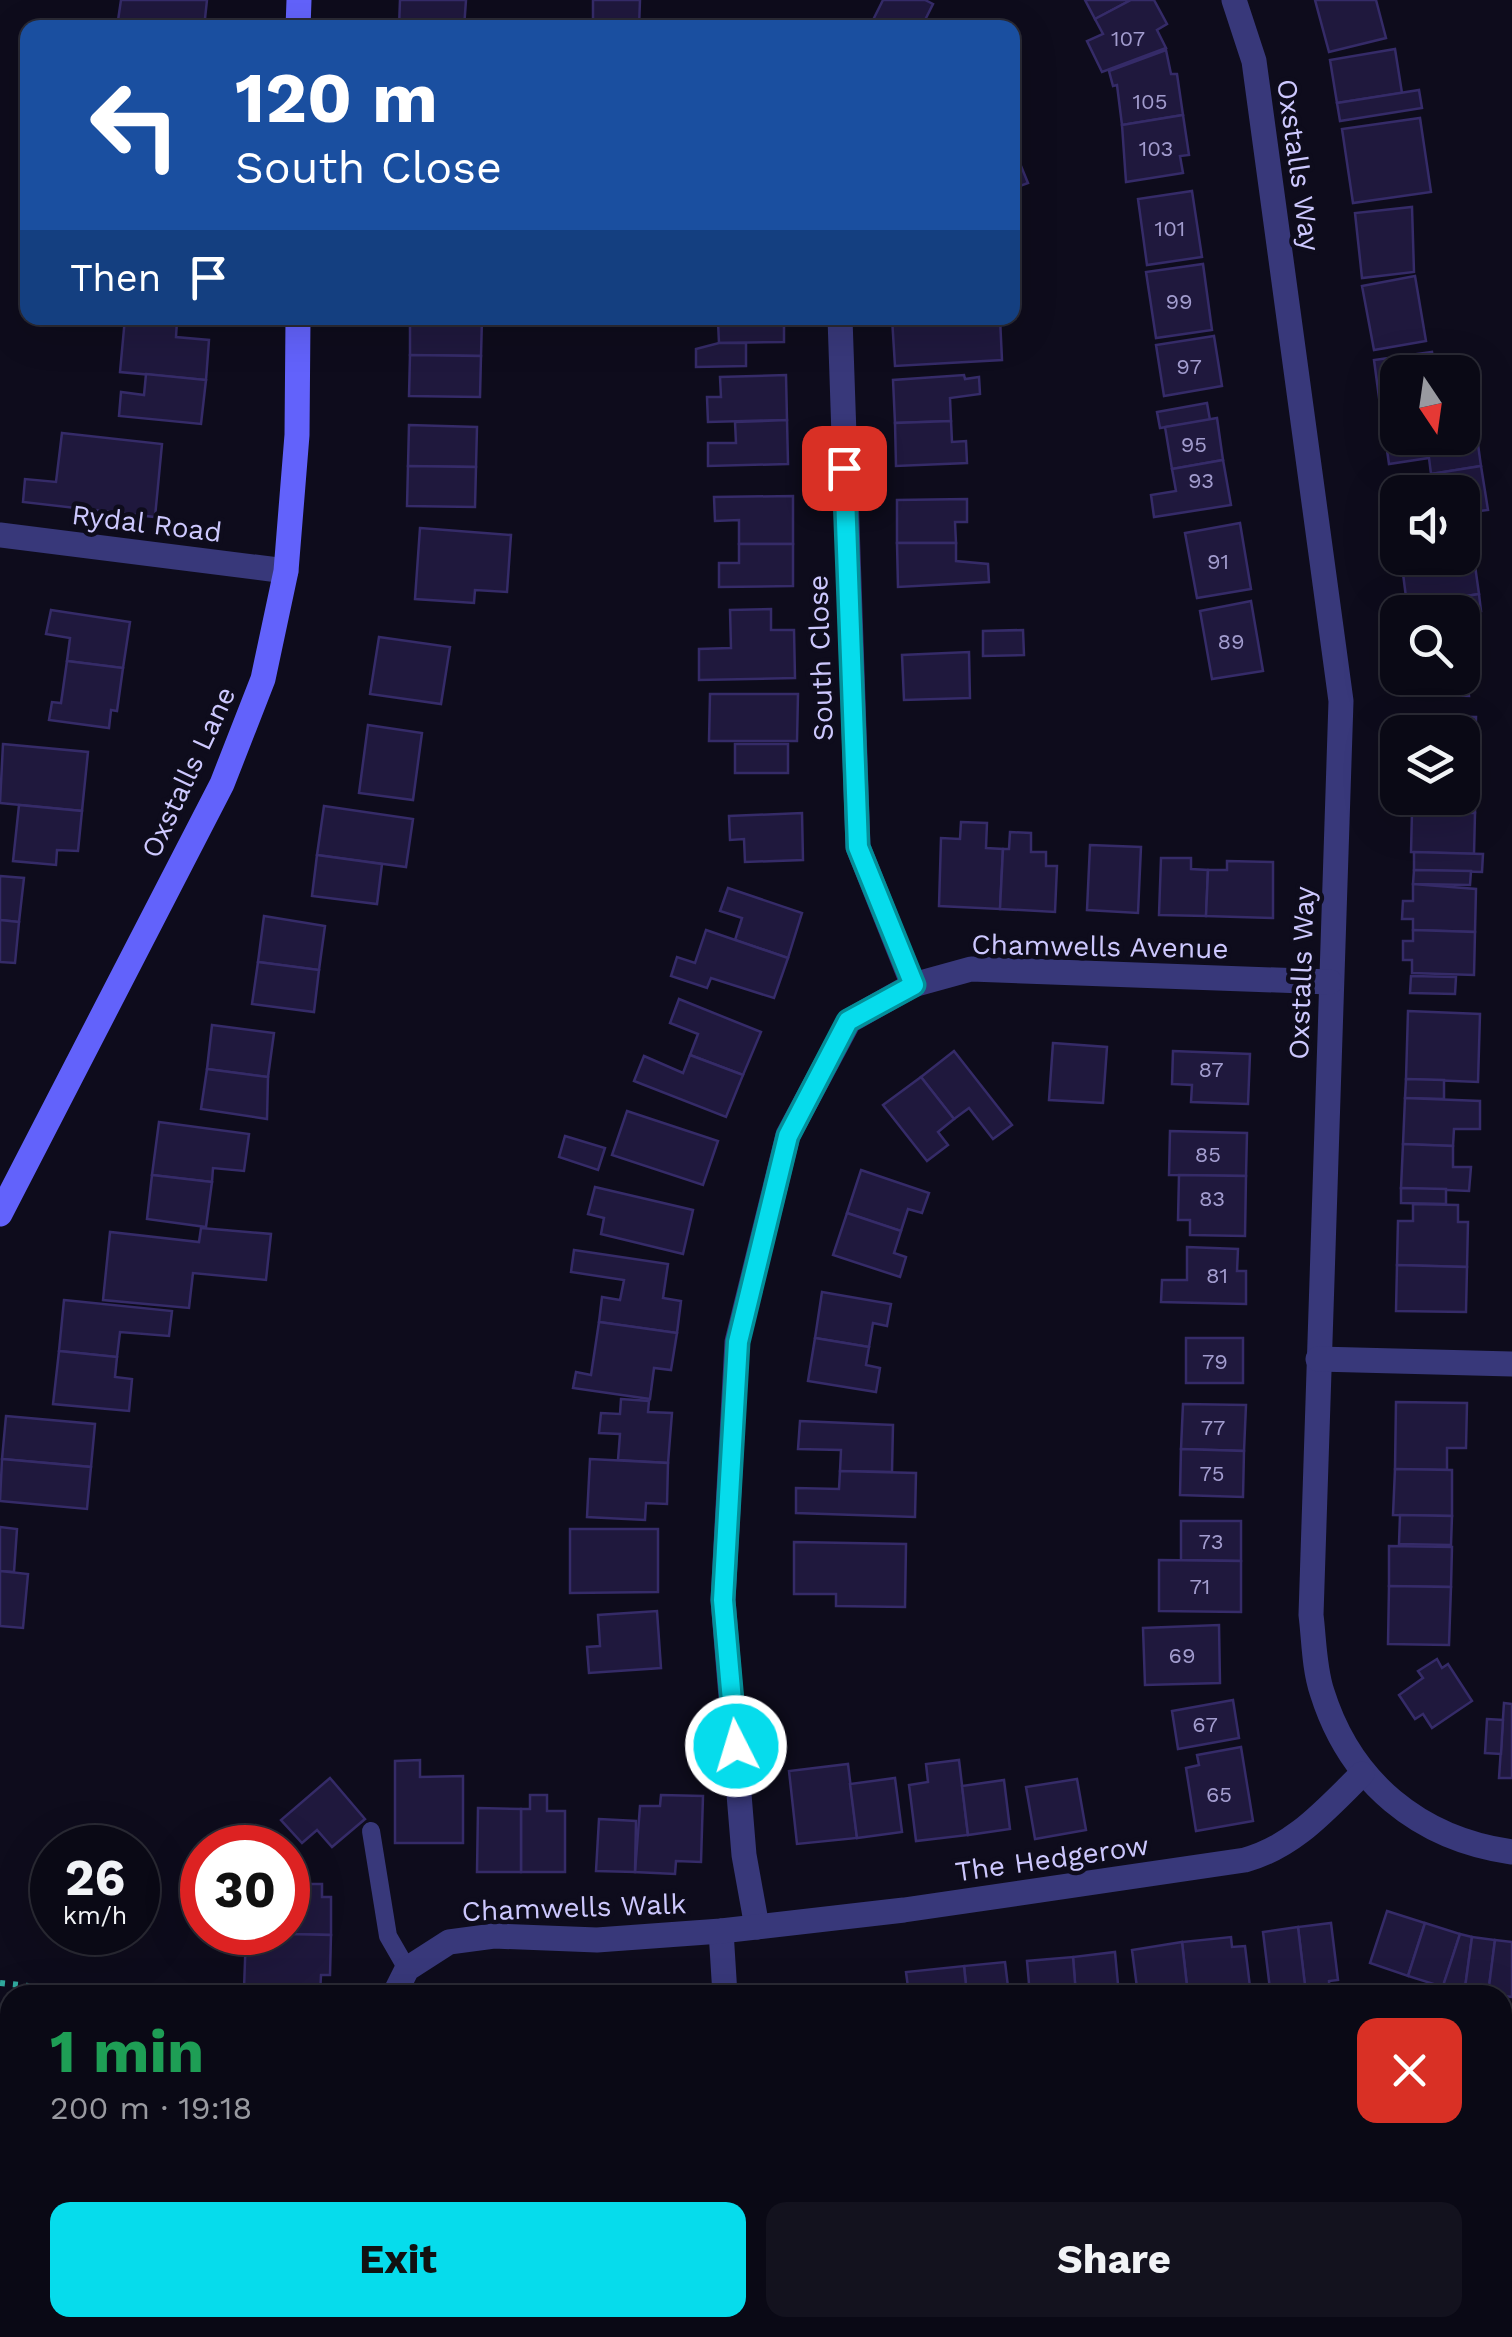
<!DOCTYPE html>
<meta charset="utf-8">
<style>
:root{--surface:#0a0915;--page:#13121e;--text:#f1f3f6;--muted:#999aa0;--line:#2a2a34;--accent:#06dcec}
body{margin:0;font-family:"Work Sans",sans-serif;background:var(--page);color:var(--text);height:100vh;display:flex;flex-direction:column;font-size:38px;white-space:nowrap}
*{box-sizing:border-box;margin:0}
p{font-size:32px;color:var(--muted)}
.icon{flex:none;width:55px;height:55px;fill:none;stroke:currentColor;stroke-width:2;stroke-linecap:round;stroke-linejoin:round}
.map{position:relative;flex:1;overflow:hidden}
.drawer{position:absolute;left:0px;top:1985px;width:1512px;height:352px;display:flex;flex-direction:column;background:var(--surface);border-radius:30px 30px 0 0;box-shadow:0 10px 40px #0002,0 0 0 2px var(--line)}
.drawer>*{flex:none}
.hud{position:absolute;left:20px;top:20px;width:1000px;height:305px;border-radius:20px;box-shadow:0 10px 40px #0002,0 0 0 2px var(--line);background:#1a4fa0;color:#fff;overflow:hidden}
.needle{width:65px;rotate:167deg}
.buttons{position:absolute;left:1380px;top:355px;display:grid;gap:20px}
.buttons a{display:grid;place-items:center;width:100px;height:100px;border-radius:20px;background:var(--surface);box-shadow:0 10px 40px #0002,0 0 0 2px var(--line);font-size:50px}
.speed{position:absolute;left:30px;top:1825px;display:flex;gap:20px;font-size:50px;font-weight:700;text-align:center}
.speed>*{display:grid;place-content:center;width:130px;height:130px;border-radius:50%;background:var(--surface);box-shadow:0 10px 40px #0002,0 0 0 2px var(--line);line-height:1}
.speed small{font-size:25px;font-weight:400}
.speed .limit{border:15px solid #d22;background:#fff;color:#111}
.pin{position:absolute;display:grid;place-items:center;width:85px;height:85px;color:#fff;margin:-42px;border-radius:20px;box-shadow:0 5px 15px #0006}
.me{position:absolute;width:110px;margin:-55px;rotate:355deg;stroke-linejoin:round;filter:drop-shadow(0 0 8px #0008)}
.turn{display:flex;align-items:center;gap:35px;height:210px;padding:0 50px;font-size:45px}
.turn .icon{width:130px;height:130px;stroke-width:2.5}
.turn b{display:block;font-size:70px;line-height:85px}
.then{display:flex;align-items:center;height:95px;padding:0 50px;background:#0003;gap:20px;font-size:38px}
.round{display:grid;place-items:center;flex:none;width:105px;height:105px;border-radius:20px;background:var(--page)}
.head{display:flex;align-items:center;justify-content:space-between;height:170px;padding:0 50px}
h1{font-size:60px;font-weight:700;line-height:75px;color:#1e9e55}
.primary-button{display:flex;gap:20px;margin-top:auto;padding:20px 50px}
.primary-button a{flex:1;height:115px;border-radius:20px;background:var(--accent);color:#111;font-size:40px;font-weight:700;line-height:115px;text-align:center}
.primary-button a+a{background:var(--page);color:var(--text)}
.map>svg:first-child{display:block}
</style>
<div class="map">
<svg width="1512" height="2337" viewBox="0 0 1512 2337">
<rect width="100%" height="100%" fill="#0e0c1c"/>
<g fill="#1f183d" stroke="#352b68" stroke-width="2.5">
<polygon points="121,0 207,0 204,28 117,27"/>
<polygon points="400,0 466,0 464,28 399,28"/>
<polygon points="593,0 640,0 639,28 593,28"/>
<polygon points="883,0 925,0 933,4 921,28 869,28"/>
<polygon points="1085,0 1131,0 1095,19"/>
<polygon points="1131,0 1154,0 1167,24 1157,30 1166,48 1102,72 1087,41 1103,34 1095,19"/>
<polygon points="1315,0 1376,0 1386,38 1329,52"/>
<polygon points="1395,49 1402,93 1337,103 1330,60"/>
<polygon points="1166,50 1171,74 1177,74 1183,115 1122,125 1117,85 1113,86 1109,71"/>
<polygon points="1419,90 1422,108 1340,121 1337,103"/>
<polygon points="1183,115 1189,155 1180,156 1183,173 1126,182 1122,125"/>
<polygon points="1420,118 1431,192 1353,203 1342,129"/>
<polygon points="1012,144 1028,183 1012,189"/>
<polygon points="1192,191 1202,257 1147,265 1138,199"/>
<polygon points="1412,207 1414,272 1362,278 1355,213"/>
<polygon points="1203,264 1212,330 1156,338 1146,272"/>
<polygon points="1415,276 1426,341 1374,350 1362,286"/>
<polygon points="125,318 177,321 176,337 209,340 206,380 120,372"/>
<polygon points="410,318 482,318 481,356 410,355"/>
<polygon points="705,318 784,318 784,342 719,343 718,322 705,323"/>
<polygon points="892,318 1000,318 1002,360 895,366"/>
<polygon points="1214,336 1222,386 1164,396 1156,345"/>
<polygon points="719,343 746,343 746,366 696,367 696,349"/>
<polygon points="1432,352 1435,372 1398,372 1398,403 1380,405 1374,360"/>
<polygon points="410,355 481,356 480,397 409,396"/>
<polygon points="146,374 206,380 201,424 119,416 121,392 144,395"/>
<polygon points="786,375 787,420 708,422 707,397 721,397 720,377"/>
<polygon points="964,375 965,379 979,377 980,394 950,398 951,421 895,423 893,380"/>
<polygon points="1207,403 1210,420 1160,428 1157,412"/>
<polygon points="1398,403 1398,418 1383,420 1380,405"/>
<polygon points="1217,418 1223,460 1172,469 1165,427"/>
<polygon points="1398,418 1398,434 1385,436 1383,420"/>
<polygon points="787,420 788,464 708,466 708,443 736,443 735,422"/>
<polygon points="951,421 952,442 966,441 967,463 896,466 895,423"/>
<polygon points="1475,423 1481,466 1431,474 1429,458 1389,464 1385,436 1462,438 1462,424"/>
<polygon points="409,425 477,427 476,467 408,466"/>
<polygon points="62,433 162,444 155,517 23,502 25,479 56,482"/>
<polygon points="1223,460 1231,505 1154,517 1151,495 1176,491 1172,469"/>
<polygon points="408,466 476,467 475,507 407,506"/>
<polygon points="1481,466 1488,510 1462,513 1462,492 1407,492 1433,489 1431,474"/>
<polygon points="793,496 793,544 739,544 739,520 715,521 714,497"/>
<polygon points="967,499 967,522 955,522 956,543 897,543 897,500"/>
<polygon points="1240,523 1251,589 1197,598 1185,533"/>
<polygon points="420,528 511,535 507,592 475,590 474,603 415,599"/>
<polygon points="1470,530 1479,594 1407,605 1401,558 1462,558 1462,531"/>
<polygon points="897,543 956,543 956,561 988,564 989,582 898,587"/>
<polygon points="739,544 793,544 793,586 719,587 719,563 739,563"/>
<polygon points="1479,594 1481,611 1413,612 1412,605"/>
<polygon points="1251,601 1263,671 1212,679 1200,611"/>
<polygon points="771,609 771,630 794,630 795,678 699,680 699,649 731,648 730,610"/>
<polygon points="51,610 130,622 123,668 67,661 70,638 46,634"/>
<polygon points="1023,630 1024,655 983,656 983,631"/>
<polygon points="379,637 450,647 441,704 370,694"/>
<polygon points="969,652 970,698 904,700 902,655"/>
<polygon points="67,661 123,668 117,711 111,710 109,728 49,720 52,702 61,703"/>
<polygon points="1462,672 1466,672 1469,696 1415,694 1414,678 1462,678"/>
<polygon points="710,694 798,694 797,741 709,741"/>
<polygon points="1415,716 1476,717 1475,760 1462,759 1462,732 1414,732"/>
<polygon points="368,725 422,733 413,800 359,793"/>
<polygon points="3,744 88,752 82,811 0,803"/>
<rect x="735" y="744" width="53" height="29"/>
<polygon points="1462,773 1476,773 1475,813 1412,812 1412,798 1462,798"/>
<polygon points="19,805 82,811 78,851 57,850 56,865 13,861"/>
<polygon points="324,806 413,819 406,867 317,855"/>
<polygon points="1412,812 1475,813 1474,854 1411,852"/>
<polygon points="802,813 803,860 745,862 744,839 730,840 729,816"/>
<polygon points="961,822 987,823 986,848 1003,849 1000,909 939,906 941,838 960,839"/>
<polygon points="1010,832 1031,833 1031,852 1046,852 1046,866 1057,866 1055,912 1000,909 1003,849 1009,849"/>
<polygon points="1090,845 1141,847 1138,913 1087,910"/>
<polygon points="1414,852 1483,854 1482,872 1414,870"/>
<polygon points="317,855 382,864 377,904 312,896"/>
<polygon points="1161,858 1191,858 1191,869 1208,870 1206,916 1159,915"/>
<polygon points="1227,861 1273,862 1273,918 1206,916 1208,870 1227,870"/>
<polygon points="1414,870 1471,871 1470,885 1413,884"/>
<polygon points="0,876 24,878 19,922 0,920"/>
<polygon points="1413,884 1476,889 1475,932 1413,930 1413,919 1402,919 1403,901 1413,901"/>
<polygon points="728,888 802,913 788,958 735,940 742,918 720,911"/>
<polygon points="264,916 325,926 319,970 258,962"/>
<polygon points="0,920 19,922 15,963 0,962"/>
<polygon points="706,930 788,958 774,998 711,978 707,988 671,976 677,957 695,963"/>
<polygon points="1413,930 1475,932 1474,975 1412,973 1412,960 1403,960 1403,941 1413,941"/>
<polygon points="258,962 319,970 314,1012 252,1004"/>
<polygon points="1411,976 1456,977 1455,994 1410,993"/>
<polygon points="679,999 761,1032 743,1075 690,1055 698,1034 670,1023"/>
<polygon points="1408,1011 1480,1014 1478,1082 1406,1079"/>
<polygon points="212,1025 274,1033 268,1077 207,1069"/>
<polygon points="1053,1043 1107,1047 1103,1103 1049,1100"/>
<polygon points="954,1051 1012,1125 993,1139 969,1108 954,1119 921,1077"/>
<polygon points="1173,1051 1250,1054 1248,1104 1191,1102 1192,1085 1172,1084"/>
<polygon points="690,1055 743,1075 726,1117 634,1081 644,1056 683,1073"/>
<polygon points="207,1069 268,1077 267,1119 201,1109"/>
<polygon points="921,1077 954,1119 938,1132 948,1145 927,1161 883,1105"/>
<polygon points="1406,1079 1444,1080 1444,1099 1405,1098"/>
<polygon points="1405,1098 1480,1101 1480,1129 1454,1129 1453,1146 1403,1144"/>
<polygon points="627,1111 718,1141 703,1185 612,1155"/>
<polygon points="159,1122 249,1134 244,1171 213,1168 212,1182 152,1175"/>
<polygon points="1170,1131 1247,1133 1246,1176 1169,1175"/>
<polygon points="565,1136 605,1148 598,1170 559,1157"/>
<polygon points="1403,1144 1453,1146 1453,1167 1471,1167 1469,1191 1401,1188"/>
<polygon points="861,1170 929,1193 922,1213 908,1209 901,1231 847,1213"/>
<polygon points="152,1175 212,1182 206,1227 147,1219"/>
<polygon points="1179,1175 1246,1176 1245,1236 1190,1235 1190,1220 1178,1220"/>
<polygon points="595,1187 693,1210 683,1254 601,1234 604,1218 588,1214"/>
<polygon points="1401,1188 1446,1189 1446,1204 1401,1203"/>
<polygon points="1413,1204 1458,1205 1458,1222 1468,1222 1467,1267 1397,1265 1398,1221 1413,1221"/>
<polygon points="847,1213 901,1231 894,1253 906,1257 900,1277 833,1255"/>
<polygon points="201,1228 271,1234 266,1280 193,1273 189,1308 103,1300 110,1232 199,1242"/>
<polygon points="1187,1247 1238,1249 1237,1271 1246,1271 1246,1304 1161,1302 1162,1280 1187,1280"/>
<polygon points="574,1250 668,1264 663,1298 681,1301 677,1333 599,1322 602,1297 620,1300 624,1280 571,1272"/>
<polygon points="1397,1265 1467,1267 1466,1312 1396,1311"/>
<polygon points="822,1292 891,1304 887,1326 873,1323 869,1347 815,1338"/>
<polygon points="64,1300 172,1311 169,1336 120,1332 117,1357 59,1351"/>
<polygon points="599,1322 677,1333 671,1370 654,1368 650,1399 573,1388 576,1372 591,1375"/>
<polygon points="815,1338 869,1347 866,1365 880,1368 876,1392 808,1381"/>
<rect x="1186" y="1338" width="57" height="45"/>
<polygon points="59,1351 117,1357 115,1377 132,1379 129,1411 53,1404"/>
<polygon points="621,1399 649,1401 648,1412 672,1413 668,1463 618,1460 620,1434 599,1433 601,1413 620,1414"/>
<polygon points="1396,1402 1467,1403 1466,1448 1447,1448 1447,1470 1395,1469"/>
<polygon points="1183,1404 1246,1405 1244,1451 1181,1449"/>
<polygon points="6,1416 95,1424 91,1467 2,1459"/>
<polygon points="800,1421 893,1425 892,1472 840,1471 841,1450 798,1449"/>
<polygon points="1181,1449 1244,1451 1243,1497 1180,1495"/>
<polygon points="2,1459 91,1467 87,1509 0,1501"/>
<polygon points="590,1459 668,1463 667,1504 646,1503 645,1520 587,1517"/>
<polygon points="1395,1469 1452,1470 1452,1516 1393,1515"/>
<polygon points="840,1471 916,1473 915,1517 796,1513 796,1488 839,1489"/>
<polygon points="1400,1515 1452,1516 1451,1545 1399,1544"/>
<polygon points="1181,1521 1241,1521 1241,1561 1181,1560"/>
<polygon points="0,1527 17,1529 14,1572 0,1571"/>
<polygon points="570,1529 658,1529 658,1592 570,1593"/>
<polygon points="794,1542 906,1544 905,1607 836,1606 836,1594 794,1594"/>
<polygon points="1389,1546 1452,1547 1451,1587 1389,1586"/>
<polygon points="1159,1560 1241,1561 1241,1612 1159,1611"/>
<polygon points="0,1571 28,1574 23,1628 0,1626"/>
<polygon points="1389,1586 1451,1587 1449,1645 1388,1644"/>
<polygon points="657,1611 661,1668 589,1673 587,1647 600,1646 598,1615"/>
<polygon points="1219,1625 1220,1683 1145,1685 1143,1628"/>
<polygon points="1437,1659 1442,1668 1448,1664 1472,1701 1432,1728 1423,1714 1415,1719 1399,1695 1423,1678 1418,1671"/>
<polygon points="1233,1700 1239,1738 1178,1749 1172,1711"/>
<polygon points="1504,1703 1512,1704 1512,1778 1499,1778"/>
<polygon points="1487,1719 1503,1720 1501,1754 1485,1753"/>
<polygon points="1241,1747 1253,1821 1196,1831 1186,1768 1199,1765 1197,1755"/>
<polygon points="420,1760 420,1777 463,1776 463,1843 395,1843 395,1761"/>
<polygon points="959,1760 968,1835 916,1841 909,1785 928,1782 926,1764"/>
<polygon points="848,1764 857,1838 797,1844 789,1771"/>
<polygon points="330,1778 365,1819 332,1847 317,1830 302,1843 281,1820"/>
<polygon points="895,1778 902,1832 857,1838 850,1784"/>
<polygon points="1077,1779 1086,1830 1035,1839 1026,1787"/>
<polygon points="1004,1780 1010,1829 968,1835 962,1786"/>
<polygon points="530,1795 547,1795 547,1811 565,1811 565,1872 521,1872 521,1809 530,1809"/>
<polygon points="661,1795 703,1796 701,1862 676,1861 675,1874 635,1872 640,1806 660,1806"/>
<polygon points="478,1808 521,1809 521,1872 477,1872"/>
<polygon points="599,1819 636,1821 635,1872 596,1871"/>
<polygon points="288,1884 322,1884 322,1897 331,1897 331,1935 246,1933 288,1932"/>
<polygon points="1387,1911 1425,1923 1408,1976 1370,1963"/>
<polygon points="1331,1923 1338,1980 1329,1981 1330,1995 1306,1995 1298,1927"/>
<polygon points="1425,1923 1460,1934 1443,1987 1408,1976"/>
<polygon points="1298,1927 1305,1985 1270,1989 1263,1932"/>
<polygon points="246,1933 331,1935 330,1975 321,1975 320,1995 261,1995 261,1990 244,1989"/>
<polygon points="1460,1934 1472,1937 1464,1995 1440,1995"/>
<polygon points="1231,1937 1232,1947 1245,1946 1251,1995 1188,1995 1182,1942"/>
<polygon points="1472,1937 1495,1940 1488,1995 1464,1995"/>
<polygon points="1495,1940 1512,1942 1512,1997 1488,1994"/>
<polygon points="1182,1942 1188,1995 1138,1995 1132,1950"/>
<polygon points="1115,1952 1119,1995 1076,1995 1073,1957"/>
<polygon points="1073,1957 1076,1995 1030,1995 1027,1961"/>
<polygon points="1005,1962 1009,1995 967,1995 964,1966"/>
<polygon points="964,1966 967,1995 909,1995 906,1972"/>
<polygon points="0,2182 10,2183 10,2264 0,2263"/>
<polygon points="166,2328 233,2328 236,2332 229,2337 213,2337 209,2332 201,2337 172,2337"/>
<polygon points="489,2328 593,2328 592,2337 488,2337"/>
<polygon points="1333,2328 1379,2328 1378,2335"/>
<polygon points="1379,2328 1426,2328 1425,2337 1378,2335"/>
<polygon points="1452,2328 1501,2328 1500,2337 1451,2337"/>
</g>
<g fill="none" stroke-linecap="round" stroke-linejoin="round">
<polyline stroke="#30aa9f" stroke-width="6" stroke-dasharray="5 8" stroke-linecap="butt" points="0,1983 116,1995"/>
<polyline stroke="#38387a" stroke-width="18" points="371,1831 388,1936 407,1969"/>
<g stroke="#38387a" stroke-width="25">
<path d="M 1234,0 L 1254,61 L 1341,701 L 1311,1615 C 1314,1639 1314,1668 1322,1692 C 1350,1782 1419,1839 1512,1852"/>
<polyline points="840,318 858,847 913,985"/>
<polyline points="0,535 286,571"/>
<polyline points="1318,1359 1512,1364"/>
<polyline points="757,1927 744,1855 723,1600 737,1342 788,1135 849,1021 913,985 971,969 1330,982"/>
<polyline points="721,1931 725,1995"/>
<path d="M 394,1995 L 407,1969 L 449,1942 L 494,1936 L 597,1940 L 721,1931 L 904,1910 L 1245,1860 C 1295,1846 1326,1809 1362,1774"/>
<polyline points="124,2328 131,2337"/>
<polyline points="754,2328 773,2337"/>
<polyline points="273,2337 286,2328"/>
</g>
<g stroke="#6262fb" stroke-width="25">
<polyline points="298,28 299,0"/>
<polyline points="0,1214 222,784 263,679 286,571 297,435 298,318"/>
</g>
</g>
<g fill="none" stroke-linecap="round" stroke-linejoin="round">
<g stroke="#048f99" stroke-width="25">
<polyline id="route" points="736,1746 723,1600 738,1342 788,1136 848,1021 914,985 858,847 844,468"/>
</g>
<use href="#route" stroke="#06dcec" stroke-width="18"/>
</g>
<g text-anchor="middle" stroke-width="9" stroke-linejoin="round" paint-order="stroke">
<g font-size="22" fill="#a29cce">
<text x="1128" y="46">107</text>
<text x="1150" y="109">105</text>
<text x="1156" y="156">103</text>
<text x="1170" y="236">101</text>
<text x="1179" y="309">99</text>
<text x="1189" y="374">97</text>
<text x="1194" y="452">95</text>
<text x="1201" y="488">93</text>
<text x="1218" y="569">91</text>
<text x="1231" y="649">89</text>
<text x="1211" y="1077">87</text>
<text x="1208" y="1162">85</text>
<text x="1212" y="1206">83</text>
<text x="1217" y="1283">81</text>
<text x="1215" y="1369">79</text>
<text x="1213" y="1435">77</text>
<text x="1212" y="1481">75</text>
<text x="1211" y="1549">73</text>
<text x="1200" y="1594">71</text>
<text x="1182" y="1663">69</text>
<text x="1205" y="1732">67</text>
<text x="1219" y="1802">65</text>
</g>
<g font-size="28" fill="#cdc8fe" stroke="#0e0c1c">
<text transform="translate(1299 165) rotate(82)" y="10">Oxstalls Way</text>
<text transform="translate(147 523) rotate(7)" y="10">Rydal Road</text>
<text transform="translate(820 658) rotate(-92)" y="10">South Close</text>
<text transform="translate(188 772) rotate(-65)" y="10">Oxstalls Lane</text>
<text transform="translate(1100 946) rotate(1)" y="10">Chamwells Avenue</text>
<text transform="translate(1301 973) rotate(-88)" y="10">Oxstalls Way</text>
<text transform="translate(1052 1858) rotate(-8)" y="10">The Hedgerow</text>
<text transform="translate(574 1907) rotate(-2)" y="10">Chamwells Walk</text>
</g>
</g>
</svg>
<div class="buttons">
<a><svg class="needle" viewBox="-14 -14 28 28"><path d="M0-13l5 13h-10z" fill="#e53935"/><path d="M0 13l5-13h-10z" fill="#999aa0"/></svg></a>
<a><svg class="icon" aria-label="sound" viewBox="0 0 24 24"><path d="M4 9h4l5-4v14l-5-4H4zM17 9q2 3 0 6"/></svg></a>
<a><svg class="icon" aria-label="search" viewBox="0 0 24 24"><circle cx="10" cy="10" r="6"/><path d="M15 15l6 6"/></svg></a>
<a><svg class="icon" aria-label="layers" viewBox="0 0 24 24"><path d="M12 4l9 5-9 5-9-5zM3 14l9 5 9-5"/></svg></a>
</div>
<div class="speed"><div>26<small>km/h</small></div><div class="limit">30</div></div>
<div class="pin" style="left:844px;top:468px;background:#d93025"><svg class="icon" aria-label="arrive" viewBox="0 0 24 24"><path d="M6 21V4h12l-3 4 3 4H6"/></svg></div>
<svg class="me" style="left:736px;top:1746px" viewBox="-20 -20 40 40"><circle r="17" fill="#06dcec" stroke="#fff" stroke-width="3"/><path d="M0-11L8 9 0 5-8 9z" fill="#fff"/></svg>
<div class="hud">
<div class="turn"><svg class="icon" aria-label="left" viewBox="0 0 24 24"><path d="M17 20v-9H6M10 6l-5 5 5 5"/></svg><div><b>120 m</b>South Close</div></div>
<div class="then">Then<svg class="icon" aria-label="arrive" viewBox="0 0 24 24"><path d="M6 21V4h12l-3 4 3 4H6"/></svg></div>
</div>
<section class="drawer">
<div class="head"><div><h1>1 min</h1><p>200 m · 19:18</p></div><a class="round" style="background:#d93025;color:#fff"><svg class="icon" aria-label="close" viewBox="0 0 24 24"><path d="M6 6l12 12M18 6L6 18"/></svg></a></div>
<div class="primary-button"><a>Exit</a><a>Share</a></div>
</section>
</div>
